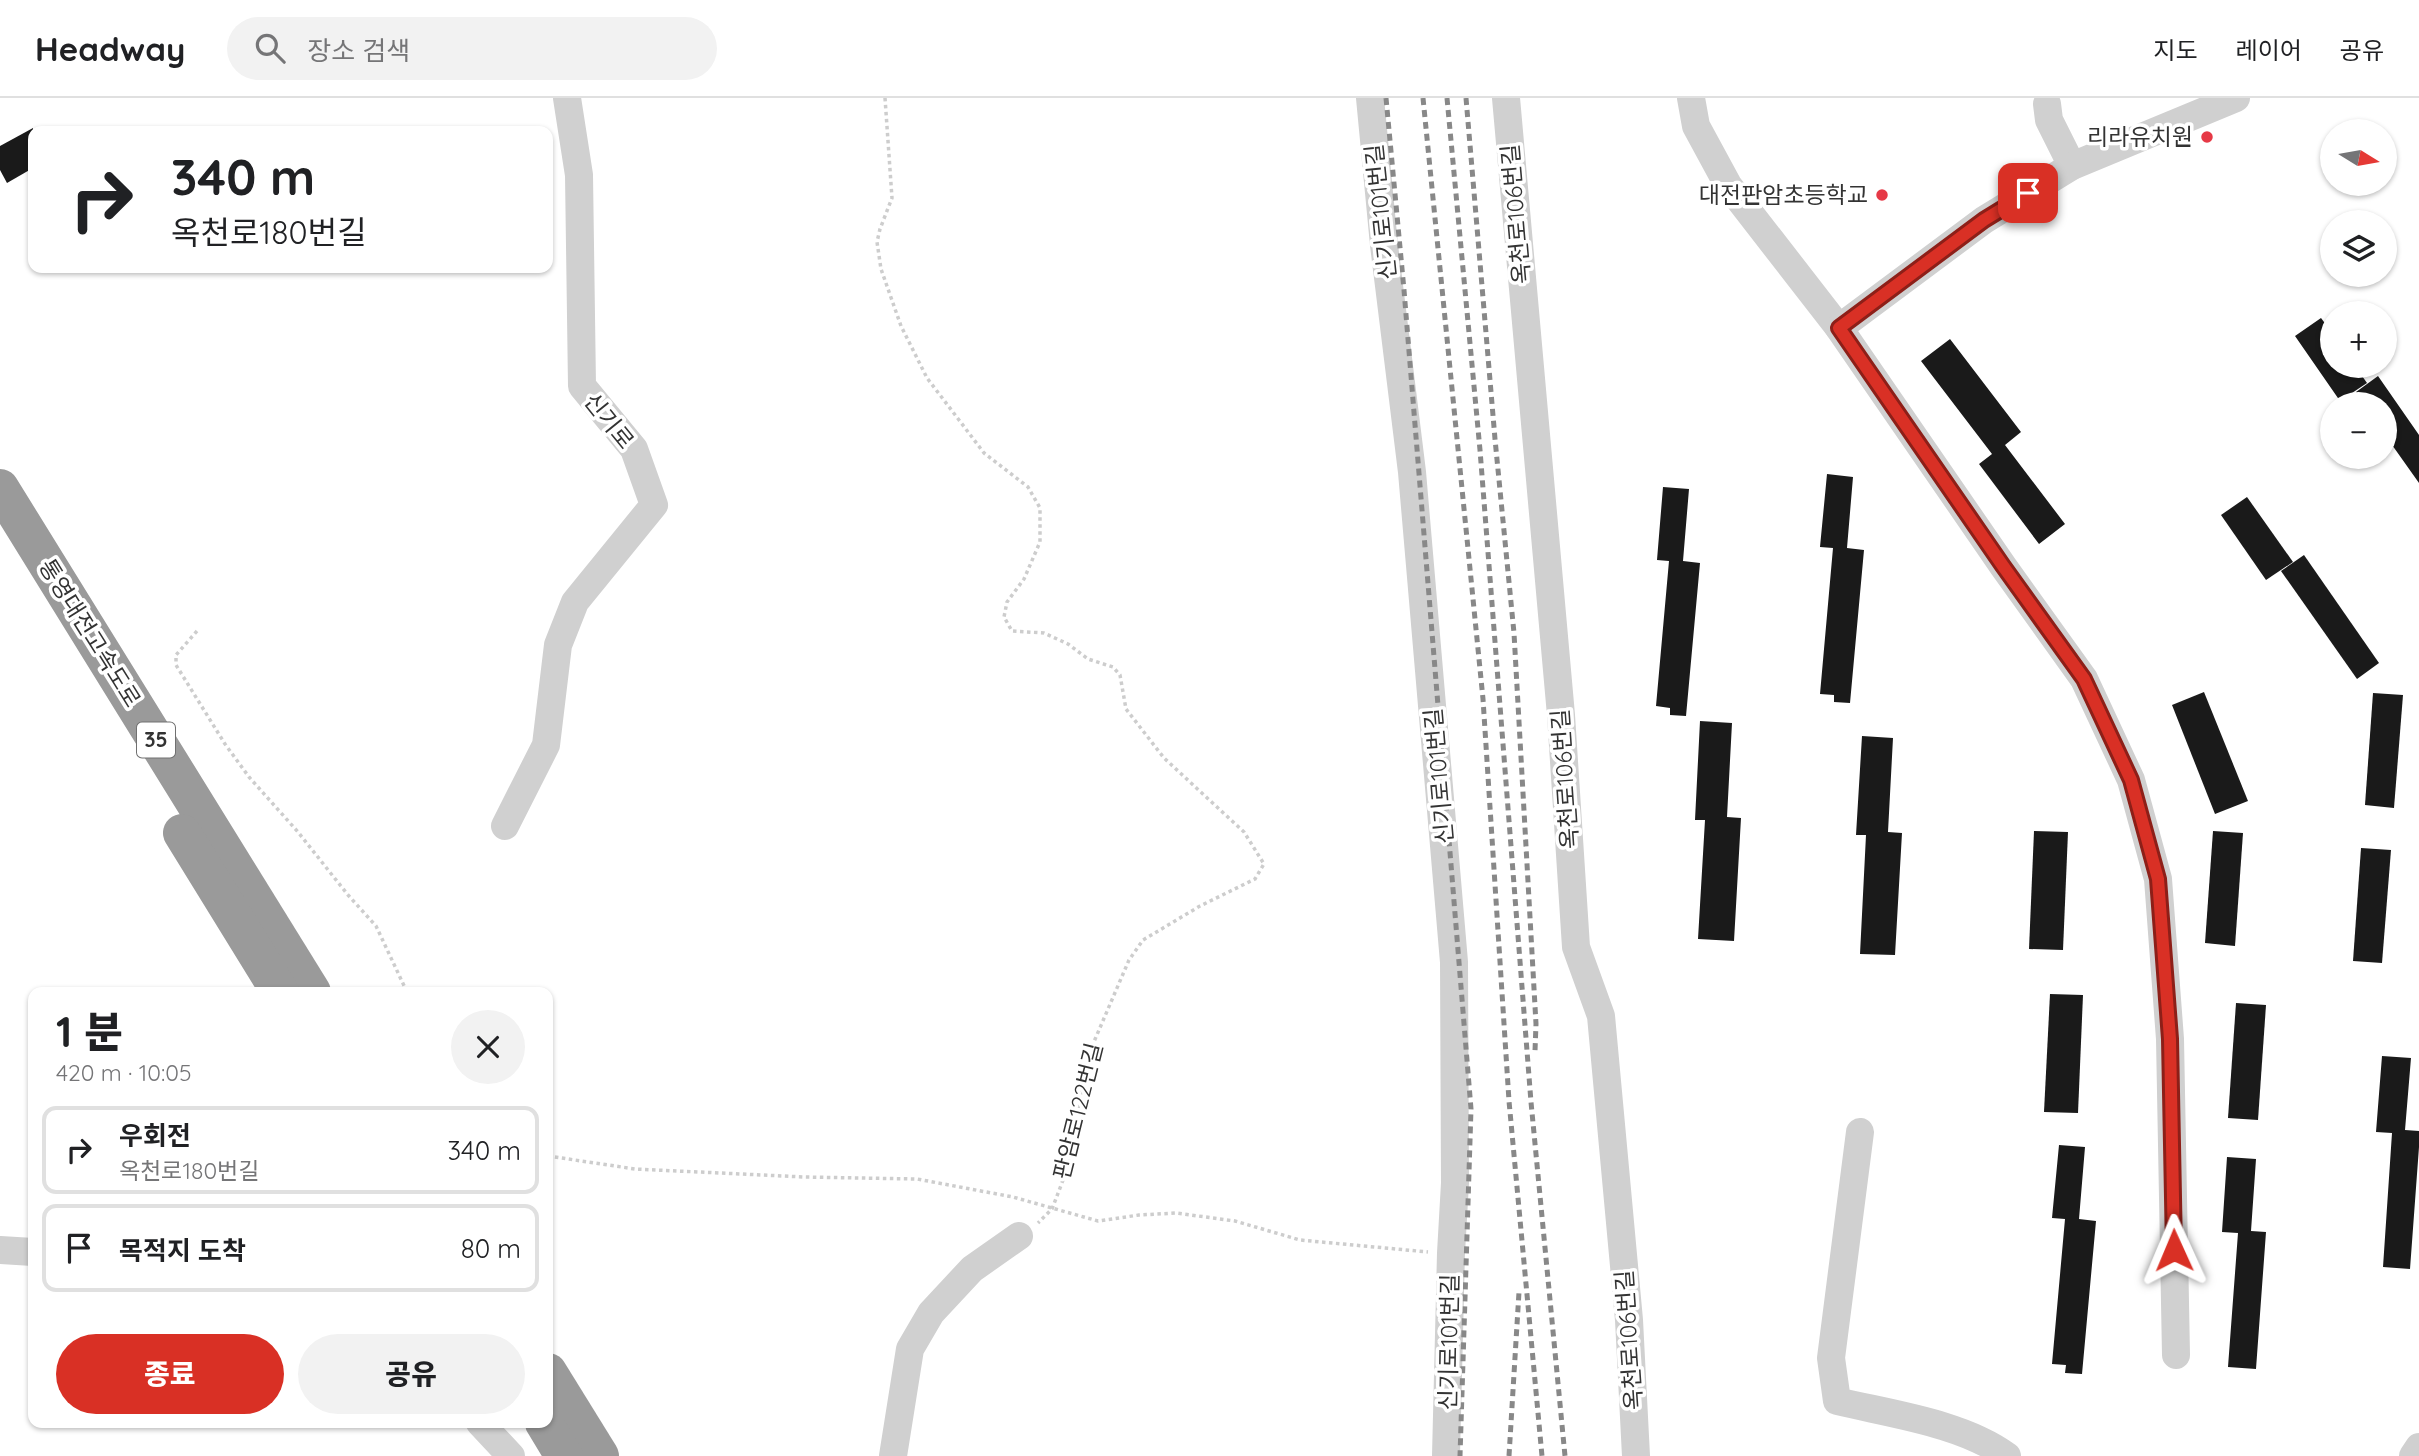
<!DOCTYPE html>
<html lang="ko">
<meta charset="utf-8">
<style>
:root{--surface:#fff;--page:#f2f2f2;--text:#202124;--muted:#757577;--line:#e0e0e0;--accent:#d93025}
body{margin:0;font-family:Quicksand,"Noto Sans KR",sans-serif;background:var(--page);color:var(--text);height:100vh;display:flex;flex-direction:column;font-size:26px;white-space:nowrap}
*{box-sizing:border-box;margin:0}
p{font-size:23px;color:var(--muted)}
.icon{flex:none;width:38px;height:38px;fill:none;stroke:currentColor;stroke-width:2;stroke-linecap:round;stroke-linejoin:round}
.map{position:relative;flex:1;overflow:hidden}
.side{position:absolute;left:28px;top:889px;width:525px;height:441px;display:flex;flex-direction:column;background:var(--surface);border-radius:14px;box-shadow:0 2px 5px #0004}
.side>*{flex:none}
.hud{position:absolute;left:28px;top:28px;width:525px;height:147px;border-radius:14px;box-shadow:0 2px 5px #0004;background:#fff;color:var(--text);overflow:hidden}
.needle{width:46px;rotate:101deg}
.tools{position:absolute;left:2320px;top:21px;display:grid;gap:14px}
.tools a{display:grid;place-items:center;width:77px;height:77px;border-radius:50%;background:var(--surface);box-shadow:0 2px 5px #0004;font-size:35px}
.pin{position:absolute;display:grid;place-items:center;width:60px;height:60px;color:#fff;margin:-30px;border-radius:14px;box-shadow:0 4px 10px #0006}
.me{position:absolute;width:77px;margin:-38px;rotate:359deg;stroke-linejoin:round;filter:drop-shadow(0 0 5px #0008)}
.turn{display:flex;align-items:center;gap:24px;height:147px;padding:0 28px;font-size:32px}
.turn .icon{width:91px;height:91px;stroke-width:2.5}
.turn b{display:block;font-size:49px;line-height:60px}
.round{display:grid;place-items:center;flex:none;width:74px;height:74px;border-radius:37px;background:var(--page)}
.overview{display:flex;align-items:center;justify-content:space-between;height:119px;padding:0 28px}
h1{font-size:42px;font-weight:800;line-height:52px}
.cta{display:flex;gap:14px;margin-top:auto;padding:14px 28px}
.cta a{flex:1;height:80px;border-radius:42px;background:var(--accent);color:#fff;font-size:28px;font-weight:800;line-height:80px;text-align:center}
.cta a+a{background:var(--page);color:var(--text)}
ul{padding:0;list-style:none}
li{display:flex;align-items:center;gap:21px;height:88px;margin:0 14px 10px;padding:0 14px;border:4px solid var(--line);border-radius:14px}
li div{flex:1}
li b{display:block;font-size:26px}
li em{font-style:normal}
header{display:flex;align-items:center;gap:42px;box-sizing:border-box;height:98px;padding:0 35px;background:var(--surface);border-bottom:2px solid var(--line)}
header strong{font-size:33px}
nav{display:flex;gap:38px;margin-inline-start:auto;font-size:24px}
.search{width:490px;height:63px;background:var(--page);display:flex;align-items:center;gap:18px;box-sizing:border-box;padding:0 24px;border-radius:38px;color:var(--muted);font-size:26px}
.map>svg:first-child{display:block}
</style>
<header>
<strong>Headway</strong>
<div class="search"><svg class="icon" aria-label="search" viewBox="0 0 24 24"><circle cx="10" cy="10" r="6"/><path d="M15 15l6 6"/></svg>장소 검색</div>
<nav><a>지도</a><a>레이어</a><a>공유</a></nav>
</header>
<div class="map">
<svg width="2419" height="1358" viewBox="0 0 2419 1358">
<rect width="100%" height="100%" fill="#fff"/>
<g fill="#1a1a1a">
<polygon points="33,30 33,70 7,85 0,72 0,48"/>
<polygon points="2321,220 2333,236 2333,268 2355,268 2367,285 2340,303 2295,238"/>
<polygon points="1950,241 2021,334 2005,347 2065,426 2039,446 1979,366 1992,356 1921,263"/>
<polygon points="2378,278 2419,337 2419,385 2385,337 2385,306 2364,306 2356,294"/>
<polygon points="1827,376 1853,379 1847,450 1864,452 1850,605 1834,604 1834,597 1820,596 1833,450 1820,449"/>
<polygon points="1663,389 1689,391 1683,463 1700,465 1686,618 1670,617 1670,610 1656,608 1669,463 1657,462"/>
<polygon points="2247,399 2293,464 2266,482 2221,417"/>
<polygon points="2304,457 2379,565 2357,581 2281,473"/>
<polygon points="2204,594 2248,703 2215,716 2172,607"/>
<polygon points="2373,595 2403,597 2394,710 2365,707"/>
<polygon points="1700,623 1732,625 1727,719 1741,720 1734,843 1698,841 1705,722 1695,722"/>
<polygon points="1862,638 1893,640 1888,734 1902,735 1895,857 1860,856 1866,737 1856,737"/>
<polygon points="2034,733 2068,734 2063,852 2029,851"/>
<polygon points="2213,733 2243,735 2235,848 2205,845"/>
<polygon points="2361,750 2391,752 2382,865 2353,863"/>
<polygon points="2050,896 2083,897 2078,1015 2044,1014"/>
<polygon points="2236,905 2266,907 2258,1022 2228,1020"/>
<polygon points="2382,958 2411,960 2405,1032 2419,1033 2419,1049 2410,1171 2383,1169 2392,1035 2376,1034"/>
<polygon points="2059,1047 2085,1049 2079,1121 2096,1123 2082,1276 2065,1275 2066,1267 2052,1266 2065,1121 2052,1120"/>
<polygon points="2227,1059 2256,1061 2251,1133 2266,1134 2256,1271 2228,1269 2238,1135 2222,1134"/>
</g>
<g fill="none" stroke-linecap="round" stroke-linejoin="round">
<g stroke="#cdcdcd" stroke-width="3.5" stroke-dasharray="3.5 3.5" stroke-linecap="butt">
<polyline points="885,0 892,100 880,131 877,144 881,171 901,228 927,280 959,322 984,355 1028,389 1040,410 1040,444 1024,481 1007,504 1004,519 1012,533 1044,535 1068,546 1088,561 1113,569 1120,577 1126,611 1164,660 1244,734 1264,766 1255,781 1200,808 1143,842 1129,862 1087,960 1068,1069 1052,1111 1038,1125"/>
<polyline points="197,533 176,557 176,567 225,646 249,679 298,734 348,797 376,828 407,894"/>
<polyline points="548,1058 635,1071 804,1079 917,1081 1013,1099 1098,1123 1139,1117 1176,1115 1235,1123 1300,1142 1428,1154"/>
</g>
<g stroke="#d0d0d0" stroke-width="28">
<polyline points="1370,0 1384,147 1412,374 1454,864 1455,1085 1451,1155 1446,1358"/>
<polyline points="1506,0 1561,617 1576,849 1601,918 1629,1222 1636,1358"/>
<polyline points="1691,0 1696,28 1728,87 1839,230 2003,468 2084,581 2131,682 2158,781 2170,941 2176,1257"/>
<polyline points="2047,6 2049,22 2072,68"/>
<polyline points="1839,230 1984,122 2072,68 2236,0"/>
<polyline points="505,728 546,647 558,547 575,504 654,407 634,351 582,288 579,77 567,0"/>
<path d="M 1860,1034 L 1831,1260 L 1837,1303 C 1891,1316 1962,1325 2007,1358"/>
<polyline points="0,1152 33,1154"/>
<polyline points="480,1325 511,1358"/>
<polyline points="893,1358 910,1251 931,1215 972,1171 1019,1138"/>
<polyline points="2413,1358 2419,1349"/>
</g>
<g stroke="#9a9a9a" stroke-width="38">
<polyline points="0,390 312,894"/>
<polyline points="182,735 280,894"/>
<polyline points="548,1274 600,1358"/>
<polyline points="544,1325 564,1358"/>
</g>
<g stroke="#888" stroke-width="5" stroke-dasharray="7 5" stroke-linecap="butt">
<polyline points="1386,0 1404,192 1471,1011 1460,1358"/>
<polyline points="1423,0 1483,601 1509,1003 1542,1358"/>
<polyline points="1447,0 1480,352 1531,1004 1565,1358"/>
<polyline points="1466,0 1495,341 1514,535 1536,926 1535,953"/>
<polyline points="1509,1358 1519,1194"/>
</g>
</g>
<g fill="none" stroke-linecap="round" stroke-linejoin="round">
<g stroke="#8d1f18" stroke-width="18">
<polyline id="route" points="2028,95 1984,122 1839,230 2003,468 2084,581 2131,682 2158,781 2170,941 2174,1152"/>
</g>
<use href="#route" stroke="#d93025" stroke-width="12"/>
</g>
<g fill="#e63946" stroke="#fff" stroke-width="2.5">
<circle cx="2207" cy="39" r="7"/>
<circle cx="1882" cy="97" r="7"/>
</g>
<g text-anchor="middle" stroke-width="7" stroke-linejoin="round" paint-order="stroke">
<rect fill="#fff" stroke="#707070" stroke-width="2" x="137" y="624.5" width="38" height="35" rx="5"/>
<g font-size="21" font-weight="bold" fill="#333">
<text x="156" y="649">35</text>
</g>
<g font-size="23" fill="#333" stroke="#fff" text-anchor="end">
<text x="2193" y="47">리라유치원</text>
<text x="1868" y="105">대전판암초등학교</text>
</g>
<g font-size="23" fill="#333" stroke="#fff">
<text transform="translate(1381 114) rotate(-96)" y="8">신기로101번길</text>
<text transform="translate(1516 116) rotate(-95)" y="8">옥천로106번길</text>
<text transform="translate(609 323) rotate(51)" y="8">신기로</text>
<text transform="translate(90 535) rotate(58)" y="8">통영대전고속도로</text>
<text transform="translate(1439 678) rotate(-95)" y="8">신기로101번길</text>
<text transform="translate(1565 681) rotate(-94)" y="8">옥천로106번길</text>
<text transform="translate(1078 1013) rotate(-76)" y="8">판암로122번길</text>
<text transform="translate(1629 1242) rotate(-94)" y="8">옥천로106번길</text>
<text transform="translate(1449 1244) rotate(-89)" y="8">신기로101번길</text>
</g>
</g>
</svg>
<div class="tools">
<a><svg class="needle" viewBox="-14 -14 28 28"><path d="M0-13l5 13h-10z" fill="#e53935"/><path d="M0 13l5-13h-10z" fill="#757577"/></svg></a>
<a><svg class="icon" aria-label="layers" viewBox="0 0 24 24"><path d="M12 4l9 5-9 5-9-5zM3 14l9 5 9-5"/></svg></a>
<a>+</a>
<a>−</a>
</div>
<div class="pin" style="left:2028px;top:95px;background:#d93025"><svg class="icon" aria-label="arrive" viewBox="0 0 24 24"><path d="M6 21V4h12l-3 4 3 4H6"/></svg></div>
<svg class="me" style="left:2174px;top:1152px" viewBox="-20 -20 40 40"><path d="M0-17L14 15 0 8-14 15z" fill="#d93025" stroke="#fff" stroke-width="4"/></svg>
<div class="hud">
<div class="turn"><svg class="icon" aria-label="right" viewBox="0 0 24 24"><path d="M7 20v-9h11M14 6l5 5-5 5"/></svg><div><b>340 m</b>옥천로180번길</div></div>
</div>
<section class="side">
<div class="overview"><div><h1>1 분</h1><p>420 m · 10:05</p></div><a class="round"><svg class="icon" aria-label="close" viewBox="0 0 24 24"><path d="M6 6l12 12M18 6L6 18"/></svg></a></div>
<ul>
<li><svg class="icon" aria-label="right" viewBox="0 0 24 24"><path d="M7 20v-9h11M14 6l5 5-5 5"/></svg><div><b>우회전</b><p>옥천로180번길</p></div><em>340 m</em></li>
<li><svg class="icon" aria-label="arrive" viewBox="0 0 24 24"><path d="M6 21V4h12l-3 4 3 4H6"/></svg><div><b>목적지 도착</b></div><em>80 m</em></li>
</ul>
<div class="cta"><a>종료</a><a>공유</a></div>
</section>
</div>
